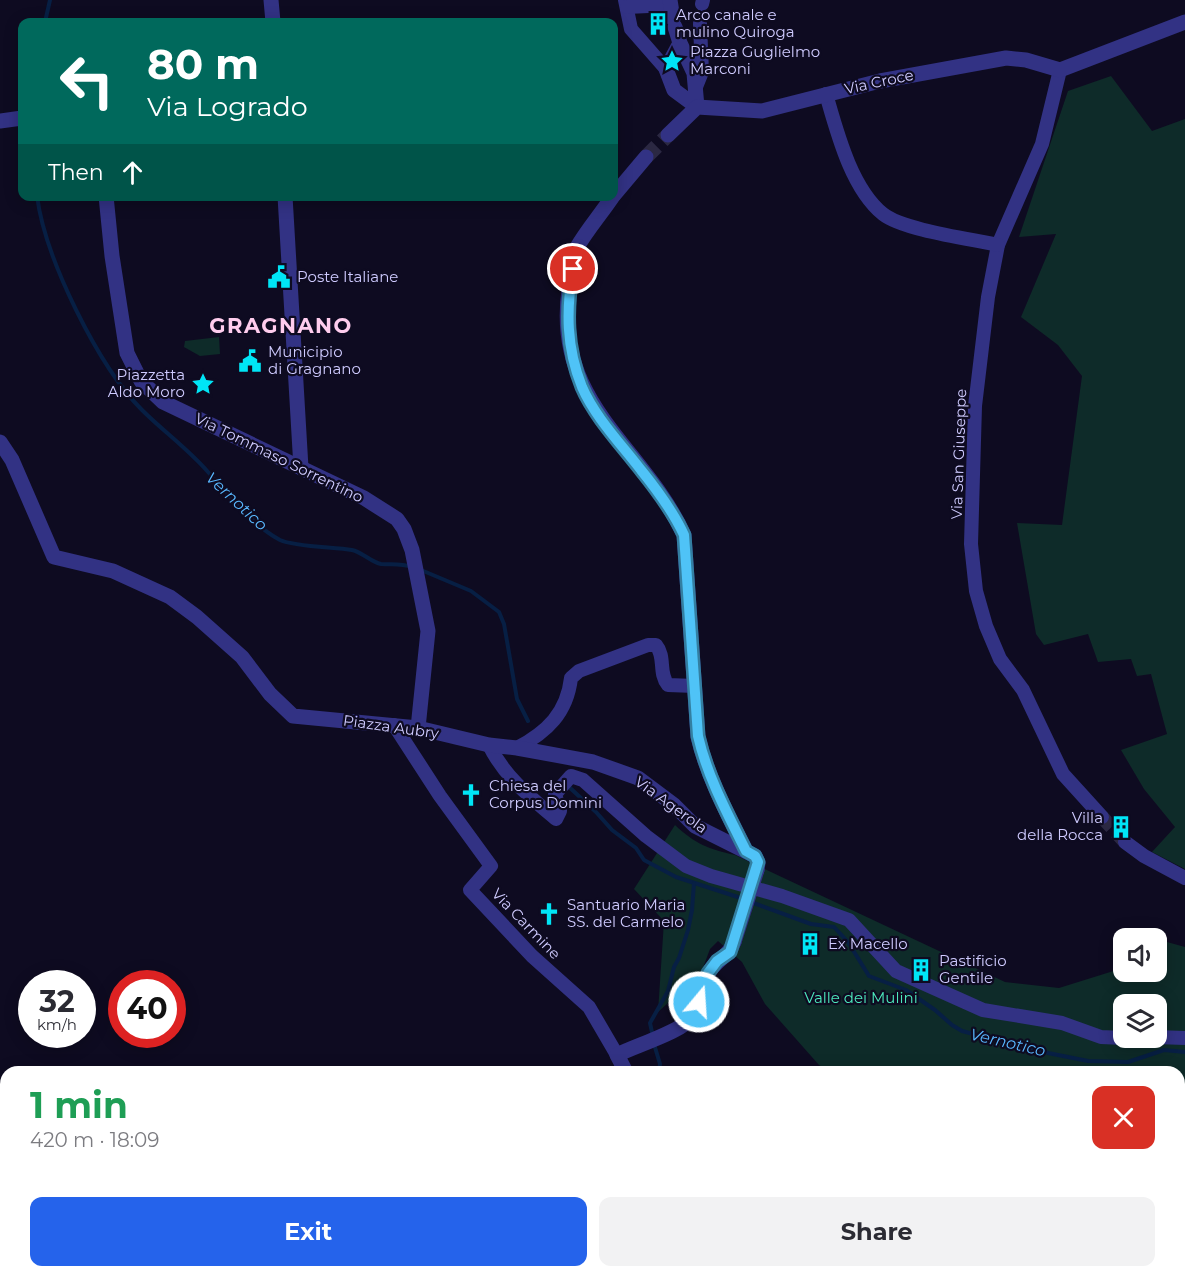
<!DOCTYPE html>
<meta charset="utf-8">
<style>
:root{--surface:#fff;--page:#f2f2f3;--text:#2b2b33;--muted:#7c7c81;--accent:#2563eb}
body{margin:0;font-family:Montserrat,sans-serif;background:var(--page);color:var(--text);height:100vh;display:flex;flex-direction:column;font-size:22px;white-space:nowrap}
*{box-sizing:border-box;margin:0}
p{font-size:20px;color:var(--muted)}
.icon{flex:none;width:33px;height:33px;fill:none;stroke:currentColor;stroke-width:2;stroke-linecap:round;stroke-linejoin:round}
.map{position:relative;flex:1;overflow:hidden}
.panel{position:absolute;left:0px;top:1066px;width:1185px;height:212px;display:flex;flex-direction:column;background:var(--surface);border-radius:18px 18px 0 0;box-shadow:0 3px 15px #0003}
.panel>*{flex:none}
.top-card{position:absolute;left:18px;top:18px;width:600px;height:183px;border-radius:12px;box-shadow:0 3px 15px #0003;background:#00695c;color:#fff;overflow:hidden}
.fabs{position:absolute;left:1113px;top:928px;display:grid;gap:12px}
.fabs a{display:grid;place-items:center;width:54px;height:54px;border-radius:12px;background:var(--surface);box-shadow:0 3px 15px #0003;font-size:30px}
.speed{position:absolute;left:18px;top:970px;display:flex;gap:12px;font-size:30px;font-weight:700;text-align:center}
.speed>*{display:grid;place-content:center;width:78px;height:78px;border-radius:50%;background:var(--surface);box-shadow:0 3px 15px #0003;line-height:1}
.speed small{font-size:15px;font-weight:400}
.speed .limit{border:9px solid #d22;background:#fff;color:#111}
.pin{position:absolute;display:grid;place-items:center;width:51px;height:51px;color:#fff;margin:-26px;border:3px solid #fff;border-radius:50%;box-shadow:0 2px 6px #0007}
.me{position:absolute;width:66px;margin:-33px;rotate:18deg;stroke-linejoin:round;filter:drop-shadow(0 0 4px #0008)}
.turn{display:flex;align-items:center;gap:21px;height:126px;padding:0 30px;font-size:27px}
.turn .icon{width:78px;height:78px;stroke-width:2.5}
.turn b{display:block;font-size:42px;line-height:51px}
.then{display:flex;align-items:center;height:57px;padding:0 30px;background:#0003;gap:12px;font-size:22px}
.round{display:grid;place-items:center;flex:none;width:63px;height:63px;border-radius:12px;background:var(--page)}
.summary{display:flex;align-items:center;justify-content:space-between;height:102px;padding:0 30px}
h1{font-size:36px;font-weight:700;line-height:45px;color:#1e9e55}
.cta{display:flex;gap:12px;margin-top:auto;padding:12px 30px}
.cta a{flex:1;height:69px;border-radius:12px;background:var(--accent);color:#fff;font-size:24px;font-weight:700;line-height:69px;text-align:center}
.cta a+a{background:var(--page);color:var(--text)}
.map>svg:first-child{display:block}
</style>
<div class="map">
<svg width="1185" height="1277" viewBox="0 0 1185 1277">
<rect width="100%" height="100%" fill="#0e0b21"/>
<g fill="#0e2b29" fill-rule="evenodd">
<polygon points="1111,76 1152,131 1185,119 1185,869 1152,852 1175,827 1144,789 1121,750 1167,734 1151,674 1137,676 1131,659 1098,662 1088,634 1044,645 1036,634 1017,523 1062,525 1082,376 1058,345 1021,317 1056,234 1019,237 1068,91"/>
<polygon points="219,337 220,354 200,356 184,347 185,341"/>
<path d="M 675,825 C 695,844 709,849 735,855 L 1005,982 L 1059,988 L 1123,968 L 1124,972 L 1156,972 L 1157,956 L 1160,955 L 1167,942 L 1185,947 L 1185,1173 L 1179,1169 L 1179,1072 L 829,1072 L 819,1065 L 765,1004 L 742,962 L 718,941 L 710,949 L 701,973 L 658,1012 L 664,921 L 634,889 ZM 1124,1005 L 1156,1005 L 1156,1038 L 1124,1038 Z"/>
</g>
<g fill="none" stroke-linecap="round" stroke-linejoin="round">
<g stroke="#071f44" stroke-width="4">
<polyline points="45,22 50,0"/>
<path d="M 37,196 C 45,258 98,366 142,410 C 163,431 188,449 208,472 C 229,495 252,525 280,540 C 295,547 334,547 352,550 C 362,552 371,562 381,564 C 392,565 400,563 412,567"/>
<polyline points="421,570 471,591 499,612 504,624 517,699 528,721"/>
<polyline points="568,786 596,812 612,830 636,848 644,860 676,877 744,899"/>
<polyline points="751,902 811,924 834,927 848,942 869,976 906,990 935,1010 952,1025 962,1031 1038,1051 1088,1061 1128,1062 1164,1050 1185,1052"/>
<polyline points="653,1037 650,1023 668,991 674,967 679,958 688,930 692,910 694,883"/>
<polyline points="654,1044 660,1064 659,1072"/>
<polyline points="717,1272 722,1277"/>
</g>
<polyline stroke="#2b2842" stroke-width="14" stroke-dasharray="14 7" stroke-linecap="butt" points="1102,817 1125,842"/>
<polyline stroke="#2b2842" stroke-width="15" stroke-dasharray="15 8" stroke-linecap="butt" points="646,157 668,135"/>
<g stroke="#323284" stroke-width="14">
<polyline points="625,0 631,29 666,69"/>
<polyline points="702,4 703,0"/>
<polyline points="627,7 670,5"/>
<polyline points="1060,70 1042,144 998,245 988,297 975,406 971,544 976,591 986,626 1000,659 1023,690 1063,774 1102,817"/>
<polyline points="696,87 702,72 700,24"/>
<path d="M 826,94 C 837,132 851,188 883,214 C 903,230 971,239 998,245"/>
<polyline points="394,725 440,796 491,866 470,890 532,956 589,1007 617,1055"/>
<path d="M 489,745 C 504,776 530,797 556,819 L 560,811 L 555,794 L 571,776 L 583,780 L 646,836 L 686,866 L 711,876 L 782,896 L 849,920 L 896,971 L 983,1010 L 1062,1023 L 1101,1037 L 1124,1038"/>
<path d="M 517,748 C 547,732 567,713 571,678 L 579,671 L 648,645 L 656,645 C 666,657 658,673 668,685 L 695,686"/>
<polyline points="1125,842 1144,856 1185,878"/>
<polyline points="1156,1037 1185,1038"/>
</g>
<g stroke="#323284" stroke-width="15">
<polyline points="271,0 273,22"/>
<polyline points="670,0 673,19"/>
<polyline points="675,27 680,43 694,73 697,107 674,90 666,69 680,43"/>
<polyline points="0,121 22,118"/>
<polyline points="668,135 697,107 762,111 880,81 1006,58 1026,60 1060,70 1185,22"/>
<polyline points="614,195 646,157"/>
<polyline points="106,196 112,256 127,353 141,381 163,402 364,498 397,519 404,529 412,550 428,631 418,728"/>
<polyline points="285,196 301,468"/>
<path d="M 613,196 C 601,214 586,231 576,249 C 571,260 571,278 569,290 C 553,405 644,446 684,535 L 698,737 C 707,776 728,815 746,851"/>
<polyline points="0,442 12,460 54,557 113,571 170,597 197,617 242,657 270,694 293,716 418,728 489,745 517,748 593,762 638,778 674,805 695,826 755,856 758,863 757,870"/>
<path d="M 626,1072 L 617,1055 C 634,1046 684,1031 692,1017 C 700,1004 701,988 708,974 C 715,960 729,957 734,942"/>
<polyline points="518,1272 521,1277"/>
<polyline points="688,1272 693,1277"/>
</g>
<g stroke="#6263ff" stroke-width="15">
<polyline points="0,1153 6,1153"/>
<polyline points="475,1272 478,1277"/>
</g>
<polyline stroke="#323284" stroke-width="15" points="734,942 757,870"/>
</g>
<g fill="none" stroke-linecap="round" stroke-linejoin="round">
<g stroke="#337fa1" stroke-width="15">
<path id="route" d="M 573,269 C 566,310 566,347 582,387 C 595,417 621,444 641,470 C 658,491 673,511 684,535 L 698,736 C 707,776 728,815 746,851 L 755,856 L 758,862 L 730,952 L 717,961 L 708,973 L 699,1002"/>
</g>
<use href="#route" stroke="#4fc3f7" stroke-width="10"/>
</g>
<defs>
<g id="building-bare" transform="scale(1.8)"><path d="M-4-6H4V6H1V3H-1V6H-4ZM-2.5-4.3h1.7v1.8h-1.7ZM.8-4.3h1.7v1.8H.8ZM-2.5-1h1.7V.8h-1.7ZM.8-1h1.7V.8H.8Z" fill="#00e5f6" stroke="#0e0b21" stroke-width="2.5" paint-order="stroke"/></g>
<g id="sight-bare" transform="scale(1.8)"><path d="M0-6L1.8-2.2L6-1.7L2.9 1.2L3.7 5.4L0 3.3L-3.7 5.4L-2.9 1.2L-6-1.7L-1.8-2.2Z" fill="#00e5f6" stroke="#0e0b21" stroke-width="2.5" paint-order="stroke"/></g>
<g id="civic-bare" transform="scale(1.8)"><path d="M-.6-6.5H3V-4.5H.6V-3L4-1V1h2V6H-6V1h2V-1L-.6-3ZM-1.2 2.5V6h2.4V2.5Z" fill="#00e5f6" stroke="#0e0b21" stroke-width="2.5" paint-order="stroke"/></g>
<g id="church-bare" transform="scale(1.8)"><path d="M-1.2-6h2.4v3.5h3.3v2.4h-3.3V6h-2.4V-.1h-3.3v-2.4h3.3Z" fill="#00e5f6" stroke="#0e0b21" stroke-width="2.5" paint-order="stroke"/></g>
</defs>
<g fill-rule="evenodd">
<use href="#building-bare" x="658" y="24"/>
<use href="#sight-bare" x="672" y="61"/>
<use href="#civic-bare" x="279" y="277"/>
<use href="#civic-bare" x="250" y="361"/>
<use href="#sight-bare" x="203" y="384"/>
<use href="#church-bare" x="471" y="795"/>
<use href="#building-bare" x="1121" y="827"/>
<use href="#church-bare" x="549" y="914"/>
<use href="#building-bare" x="810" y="944"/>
<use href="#building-bare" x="921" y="970"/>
</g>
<g text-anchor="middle" stroke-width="4.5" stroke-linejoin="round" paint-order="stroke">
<g font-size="15" fill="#cfcbff" stroke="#0e0b21" text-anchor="start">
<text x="676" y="20">Arco canale e<tspan x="676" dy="17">mulino Quiroga</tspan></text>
<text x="690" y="57">Piazza Guglielmo<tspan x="690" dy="17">Marconi</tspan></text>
<text x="297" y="282">Poste Italiane</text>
<text x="268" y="357">Municipio<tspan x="268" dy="17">di Gragnano</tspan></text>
<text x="185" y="380" text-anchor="end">Piazzetta<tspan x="185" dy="17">Aldo Moro</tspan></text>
<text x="489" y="791">Chiesa del<tspan x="489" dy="17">Corpus Domini</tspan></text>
<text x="1103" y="823" text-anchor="end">Villa<tspan x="1103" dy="17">della Rocca</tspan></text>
<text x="567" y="910">Santuario Maria<tspan x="567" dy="17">SS. del Carmelo</tspan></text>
<text x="828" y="949">Ex Macello</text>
<text x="939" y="966">Pastificio<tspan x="939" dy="17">Gentile</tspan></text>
</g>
<g font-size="15" fill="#cfcbff" stroke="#0e0b21">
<text transform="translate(879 82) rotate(-12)" y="5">Via Croce</text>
<text transform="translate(959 454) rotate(-88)" y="5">Via San Giuseppe</text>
<text transform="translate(279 458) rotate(26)" y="5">Via Tommaso Sorrentino</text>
<text transform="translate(391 727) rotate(8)" y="5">Piazza Aubry</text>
<text transform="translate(671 805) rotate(36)" y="5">Via Agerola</text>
<text transform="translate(526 924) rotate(46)" y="5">Via Carmine</text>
</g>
<g font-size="15" fill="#4de9bd" stroke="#0e0b21">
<text x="861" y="1003">Valle dei Mulini</text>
</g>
<g font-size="16" font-style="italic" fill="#59b8ff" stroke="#0e0b21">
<text transform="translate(237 501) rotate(43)" y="6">Vernotico</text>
<text transform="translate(1008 1042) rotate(13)" y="6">Vernotico</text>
</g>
<g font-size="21" font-weight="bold" letter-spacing="1.5" fill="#ffcdee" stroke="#0e0b21">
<text x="281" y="333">GRAGNANO</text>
</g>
</g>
</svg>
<div class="fabs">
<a><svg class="icon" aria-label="sound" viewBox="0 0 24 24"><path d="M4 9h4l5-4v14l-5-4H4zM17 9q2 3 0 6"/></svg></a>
<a><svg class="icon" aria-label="layers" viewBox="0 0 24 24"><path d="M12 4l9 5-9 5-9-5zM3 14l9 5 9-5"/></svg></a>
</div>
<div class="speed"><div>32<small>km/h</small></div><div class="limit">40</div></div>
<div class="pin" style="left:573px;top:269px;background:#d93025"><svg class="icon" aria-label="arrive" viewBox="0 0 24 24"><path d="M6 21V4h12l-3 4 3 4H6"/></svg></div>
<svg class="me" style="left:699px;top:1002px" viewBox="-20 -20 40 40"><circle r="17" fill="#4fc3f7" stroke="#fff" stroke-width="3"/><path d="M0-11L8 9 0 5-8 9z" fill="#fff"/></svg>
<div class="top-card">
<div class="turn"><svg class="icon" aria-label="left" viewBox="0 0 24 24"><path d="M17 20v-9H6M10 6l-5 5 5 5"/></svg><div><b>80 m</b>Via Logrado</div></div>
<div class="then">Then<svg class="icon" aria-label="ahead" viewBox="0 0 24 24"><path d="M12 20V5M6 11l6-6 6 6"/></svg></div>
</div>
<section class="panel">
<div class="summary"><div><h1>1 min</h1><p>420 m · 18:09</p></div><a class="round" style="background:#d93025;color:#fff"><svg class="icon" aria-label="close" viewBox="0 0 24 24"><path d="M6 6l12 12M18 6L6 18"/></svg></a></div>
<div class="cta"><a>Exit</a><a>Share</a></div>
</section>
</div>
